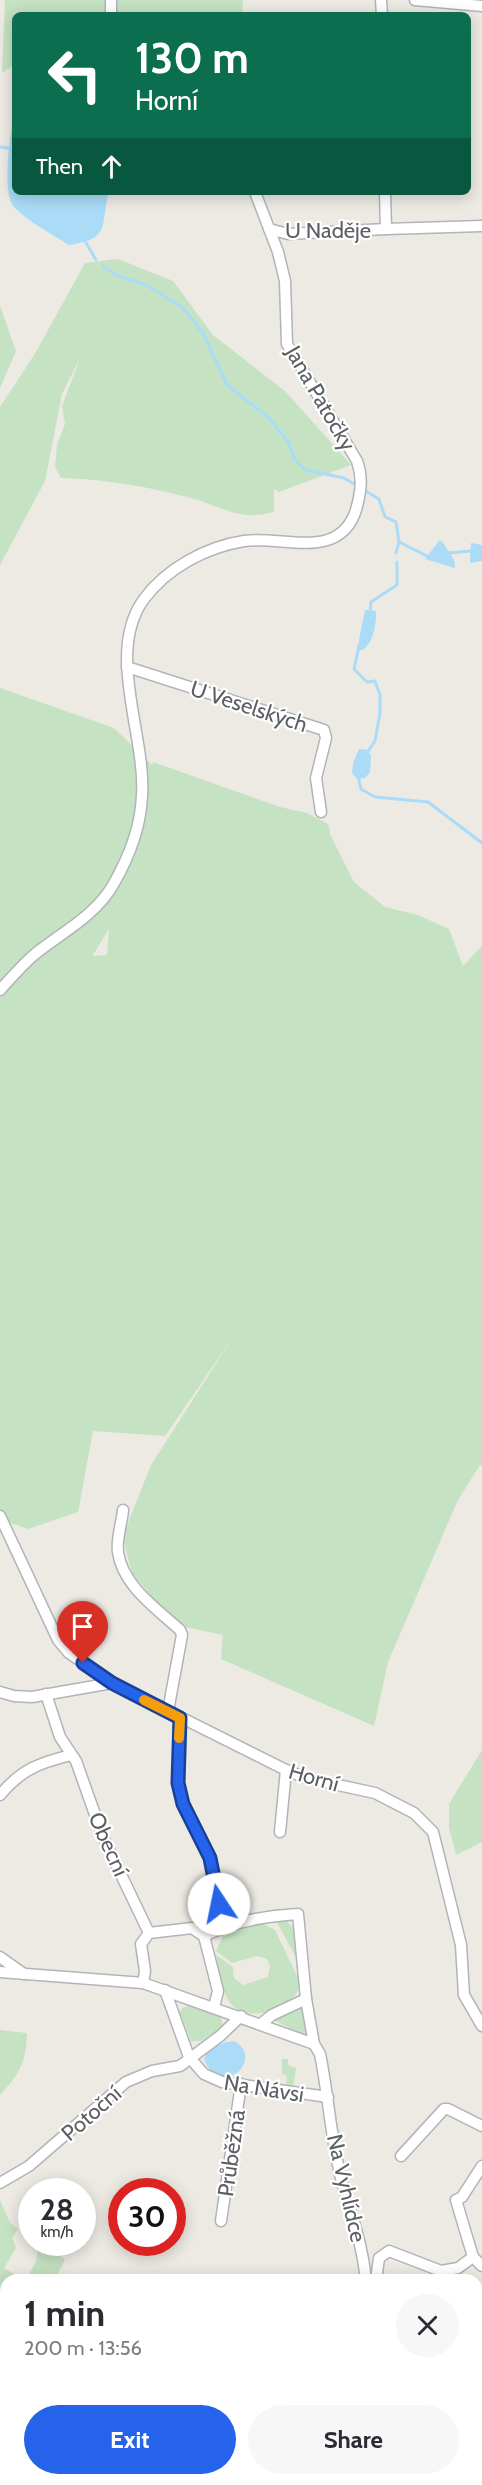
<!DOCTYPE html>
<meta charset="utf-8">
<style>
:root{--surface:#fff;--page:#f7f7f7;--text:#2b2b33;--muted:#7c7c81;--accent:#2563eb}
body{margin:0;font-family:Cabin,sans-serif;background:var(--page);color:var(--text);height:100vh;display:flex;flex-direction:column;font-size:22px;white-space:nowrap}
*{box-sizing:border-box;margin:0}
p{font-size:20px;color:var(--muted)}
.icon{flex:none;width:33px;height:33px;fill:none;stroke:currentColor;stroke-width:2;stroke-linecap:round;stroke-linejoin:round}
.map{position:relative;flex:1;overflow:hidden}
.drawer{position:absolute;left:0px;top:2274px;width:483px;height:212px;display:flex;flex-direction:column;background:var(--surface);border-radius:18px 18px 0 0;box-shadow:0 3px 15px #0003}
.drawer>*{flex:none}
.top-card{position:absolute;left:12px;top:12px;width:459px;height:183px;border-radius:9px;box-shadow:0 3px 15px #0003;background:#0b6e4f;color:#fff;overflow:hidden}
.speed{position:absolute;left:18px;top:2178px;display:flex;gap:12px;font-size:30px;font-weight:700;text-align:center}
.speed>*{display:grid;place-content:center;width:78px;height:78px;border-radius:50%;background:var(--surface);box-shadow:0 3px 15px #0003;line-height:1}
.speed small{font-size:15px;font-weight:400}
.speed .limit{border:9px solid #d22;background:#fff;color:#111}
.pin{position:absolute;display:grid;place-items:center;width:51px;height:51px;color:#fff;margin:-62px -26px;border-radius:50% 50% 50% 0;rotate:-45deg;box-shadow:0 0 6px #0007}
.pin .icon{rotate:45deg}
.me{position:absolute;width:66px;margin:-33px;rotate:349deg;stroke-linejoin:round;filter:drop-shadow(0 0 4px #0008)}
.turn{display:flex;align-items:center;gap:21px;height:126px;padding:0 24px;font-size:27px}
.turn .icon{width:78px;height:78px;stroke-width:2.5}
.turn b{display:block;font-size:42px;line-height:51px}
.then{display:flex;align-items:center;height:57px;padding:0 24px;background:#0003;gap:12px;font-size:22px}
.round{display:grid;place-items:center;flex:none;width:63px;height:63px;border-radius:32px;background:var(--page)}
.head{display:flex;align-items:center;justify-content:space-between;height:102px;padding:0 24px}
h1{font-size:36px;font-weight:800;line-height:45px}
.primary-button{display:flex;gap:12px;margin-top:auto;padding:12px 24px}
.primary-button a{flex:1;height:69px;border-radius:36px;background:var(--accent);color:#fff;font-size:24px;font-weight:800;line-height:69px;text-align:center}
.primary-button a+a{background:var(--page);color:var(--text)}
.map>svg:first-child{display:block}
</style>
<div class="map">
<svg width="482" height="2485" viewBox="0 0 482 2485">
<rect width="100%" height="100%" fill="#edeae4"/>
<g fill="#c5e2c2" fill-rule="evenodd">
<polygon points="5,0 107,0 107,15 15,15 15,64 2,73"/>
<polygon points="116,0 243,0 242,15 117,15"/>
<path d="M 118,259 L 173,281 L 213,335 L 286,392 L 351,465 L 279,492 L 274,489 L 274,512 C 238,521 226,508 194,499 C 150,487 106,479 61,478 L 55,467 L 57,445 L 65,424 L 62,406 L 80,358 L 62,394 L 45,481 L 0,565 L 0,407 L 36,352 L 85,263 Z"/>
<polygon points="0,306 16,351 0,388"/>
<path d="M 0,688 L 114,728 L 152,765 L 153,762 L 280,807 L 307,813 L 328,824 L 331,836 L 354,882 L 385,907 L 418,915 L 449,929 L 463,966 L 482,946 L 482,1466 L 480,1465 L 458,1500 L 388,1662 L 374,1726 L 221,1659 L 223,1635 L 185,1627 L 164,1611 L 132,1573 L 125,1546 L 124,1533 L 151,1465 L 233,1337 L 165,1436 L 93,1431 L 78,1512 L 28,1529 L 0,1519 ZM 109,929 L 107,955 L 94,956 L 93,955 Z"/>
<polygon points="482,1750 482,1842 456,1855 449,1828 449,1804"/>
<path d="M 285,1920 C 297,1927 299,1947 297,1959 L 276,1921 Z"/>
<path d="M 262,1923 L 275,1930 L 300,1982 C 299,2009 248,2024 232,2005 C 221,1993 219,1970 216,1955 L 233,1967 L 234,1978 L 243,1985 L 268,1977 L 270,1966 L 267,1959 L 257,1956 L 232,1963 L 216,1951 L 223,1936 Z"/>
<polygon points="189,2006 221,2017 223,2027 201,2041 191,2041 180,2012 182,2008"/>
<polygon points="300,2008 304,2010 308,2036 306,2037 274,2020"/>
<path d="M 0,2030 L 27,2033 C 26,2063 20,2073 0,2095 Z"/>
<polygon points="282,2059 288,2059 288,2065 296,2068 293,2087 286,2086 287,2076 282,2074"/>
<polygon points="0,2200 10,2223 18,2229 12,2238 16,2248 4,2268 24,2280 6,2280 6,2480 37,2480 37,2485 0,2485"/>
<polygon points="39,2244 65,2259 55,2280 26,2280 36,2261"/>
</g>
<g fill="#aadbf7">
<path d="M 15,104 L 15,192 L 109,192 C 100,225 112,239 69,245 C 52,234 30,223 15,208 C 0,192 12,127 15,104 Z"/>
<polygon points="439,541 442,541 454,560 455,568 425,559"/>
<polygon points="471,543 482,545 482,561 470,563"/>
<path d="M 365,610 L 376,611 C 376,625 374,641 363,650 L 357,650 Z"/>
<polygon points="359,749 368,750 371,756 370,772 365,778 357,779 352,773 353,763"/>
<path d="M 234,2041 C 266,2058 221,2102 204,2059 C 210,2046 220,2043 234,2041 Z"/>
</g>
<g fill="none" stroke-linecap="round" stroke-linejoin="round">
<g stroke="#aadbf7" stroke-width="3">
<polyline points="0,147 15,149"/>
<polyline points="85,241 96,260"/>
<polyline points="103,266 116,275 146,285 182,307 203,333 227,385 269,418 288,442 295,460 306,470 344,478 359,487"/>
<polyline points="364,490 379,499 385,517 396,522 399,542 396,553"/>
<polyline points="399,542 427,556"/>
<polyline points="448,553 471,551"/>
<polyline points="370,612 371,602 397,585 397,562"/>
<polyline points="359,646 354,669 367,682 375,681 380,695 380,713 375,741 367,753"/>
<polyline points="358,776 361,789 375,797 428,802 482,843"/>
</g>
<g stroke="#b1b4b8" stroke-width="13">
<g id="minor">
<polyline points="381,0 382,15"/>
<polyline points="415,0 482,6"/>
<polyline points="111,15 111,0"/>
<polyline points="385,192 386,229 482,226"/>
<polyline points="269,229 288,234 386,229"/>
<polyline points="127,667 324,730 326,738 316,778 321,812"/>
<path d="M 0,990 C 11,978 22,965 35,954 C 61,933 95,916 113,885 C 128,859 141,826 142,795 C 146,735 105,652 144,599 C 167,568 206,547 244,541 C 283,535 339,562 356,510 C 361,492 363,478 357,461 L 287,344 L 285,281 L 278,252 L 255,192"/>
<path d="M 123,1510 C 122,1523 116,1539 118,1552 C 122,1585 157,1609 180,1630 L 182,1635 L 168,1711"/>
<polyline points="0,1516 58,1640 69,1653 112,1683"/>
<polyline points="0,1692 14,1696 32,1697 112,1683 286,1770 306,1778 375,1793 414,1813 433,1832 461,1945 464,1995 482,2026"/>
<polyline points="46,1694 60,1737 76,1761 103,1837 149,1933"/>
<polyline points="180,1718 178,1783 183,1804 210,1858 223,1926"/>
<path d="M 0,1795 C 22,1769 39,1763 71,1755"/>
<polyline points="280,1832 286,1770"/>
<path d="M 204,1936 C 234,1921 265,1916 298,1914 L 306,1999 L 314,2044"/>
<polyline points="0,1957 24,1974"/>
<path d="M 0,1972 L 143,1983 L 314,2044 L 320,2054 C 329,2098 331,2144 343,2186 C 353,2221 362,2242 366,2280"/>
<polyline points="143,1983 145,1971 141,1944 149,1933 192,1928 204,1936 218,1991 214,2007"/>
<polyline points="165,1990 189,2057 204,2074 222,2082 328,2097"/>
<polyline points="262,2023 272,2015 306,1999"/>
<polyline points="401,2156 444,2109 448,2109 482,2126"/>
<polyline points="482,2166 462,2197 456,2200 473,2257 482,2266"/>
<polyline points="0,2183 29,2166 126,2082 152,2071 180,2066 220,2036 241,2016"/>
<polyline points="221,2221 241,2084"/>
<polyline points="376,2280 379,2258 389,2251 441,2271 458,2268 473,2257"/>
<polyline points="389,2480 390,2485"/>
<polyline points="428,2485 476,2480"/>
</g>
</g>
<use href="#minor" stroke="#fff" stroke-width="10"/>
</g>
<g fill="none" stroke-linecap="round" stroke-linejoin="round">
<g stroke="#184099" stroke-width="15">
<polyline id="route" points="83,1663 112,1683 180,1718 178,1783 183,1804 210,1858 219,1904"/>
</g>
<use href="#route" stroke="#2563eb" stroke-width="10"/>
<polyline stroke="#f59e0b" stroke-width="10" points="144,1700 180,1718 179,1738"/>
</g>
<g text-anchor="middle" stroke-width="4.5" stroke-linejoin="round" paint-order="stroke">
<g font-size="22" fill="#5c5f63" stroke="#fff">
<text x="328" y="238">U Naděje</text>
<text transform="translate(321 398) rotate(60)" y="8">Jana Patočky</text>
<text transform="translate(249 706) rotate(18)" y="8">U Veselských</text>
<text transform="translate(314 1777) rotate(16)" y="8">Horní</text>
<text transform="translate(109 1844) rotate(66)" y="8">Obecní</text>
<text transform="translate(264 2088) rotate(9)" y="8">Na Návsi</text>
<text transform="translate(91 2113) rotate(-41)" y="8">Potoční</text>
<text transform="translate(231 2153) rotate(-82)" y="8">Průběžná</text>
<text transform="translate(347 2188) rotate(77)" y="8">Na Vyhlídce</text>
</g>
</g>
</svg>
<div class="speed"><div>28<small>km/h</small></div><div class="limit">30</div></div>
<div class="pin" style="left:83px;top:1663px;background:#d93025"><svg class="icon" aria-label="arrive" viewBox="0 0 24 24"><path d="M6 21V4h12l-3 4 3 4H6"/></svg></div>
<svg class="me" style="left:219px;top:1904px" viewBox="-20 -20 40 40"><circle r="19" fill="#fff"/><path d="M0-13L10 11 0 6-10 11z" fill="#2563eb"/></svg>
<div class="top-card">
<div class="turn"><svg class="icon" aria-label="left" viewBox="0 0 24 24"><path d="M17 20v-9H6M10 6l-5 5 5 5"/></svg><div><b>130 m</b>Horní</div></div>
<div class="then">Then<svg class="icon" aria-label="ahead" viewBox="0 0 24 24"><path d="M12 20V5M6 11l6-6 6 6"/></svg></div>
</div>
<section class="drawer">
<div class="head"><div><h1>1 min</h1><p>200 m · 13:56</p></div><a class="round"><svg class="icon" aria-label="close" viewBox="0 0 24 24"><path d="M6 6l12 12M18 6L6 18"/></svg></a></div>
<div class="primary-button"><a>Exit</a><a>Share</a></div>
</section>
</div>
